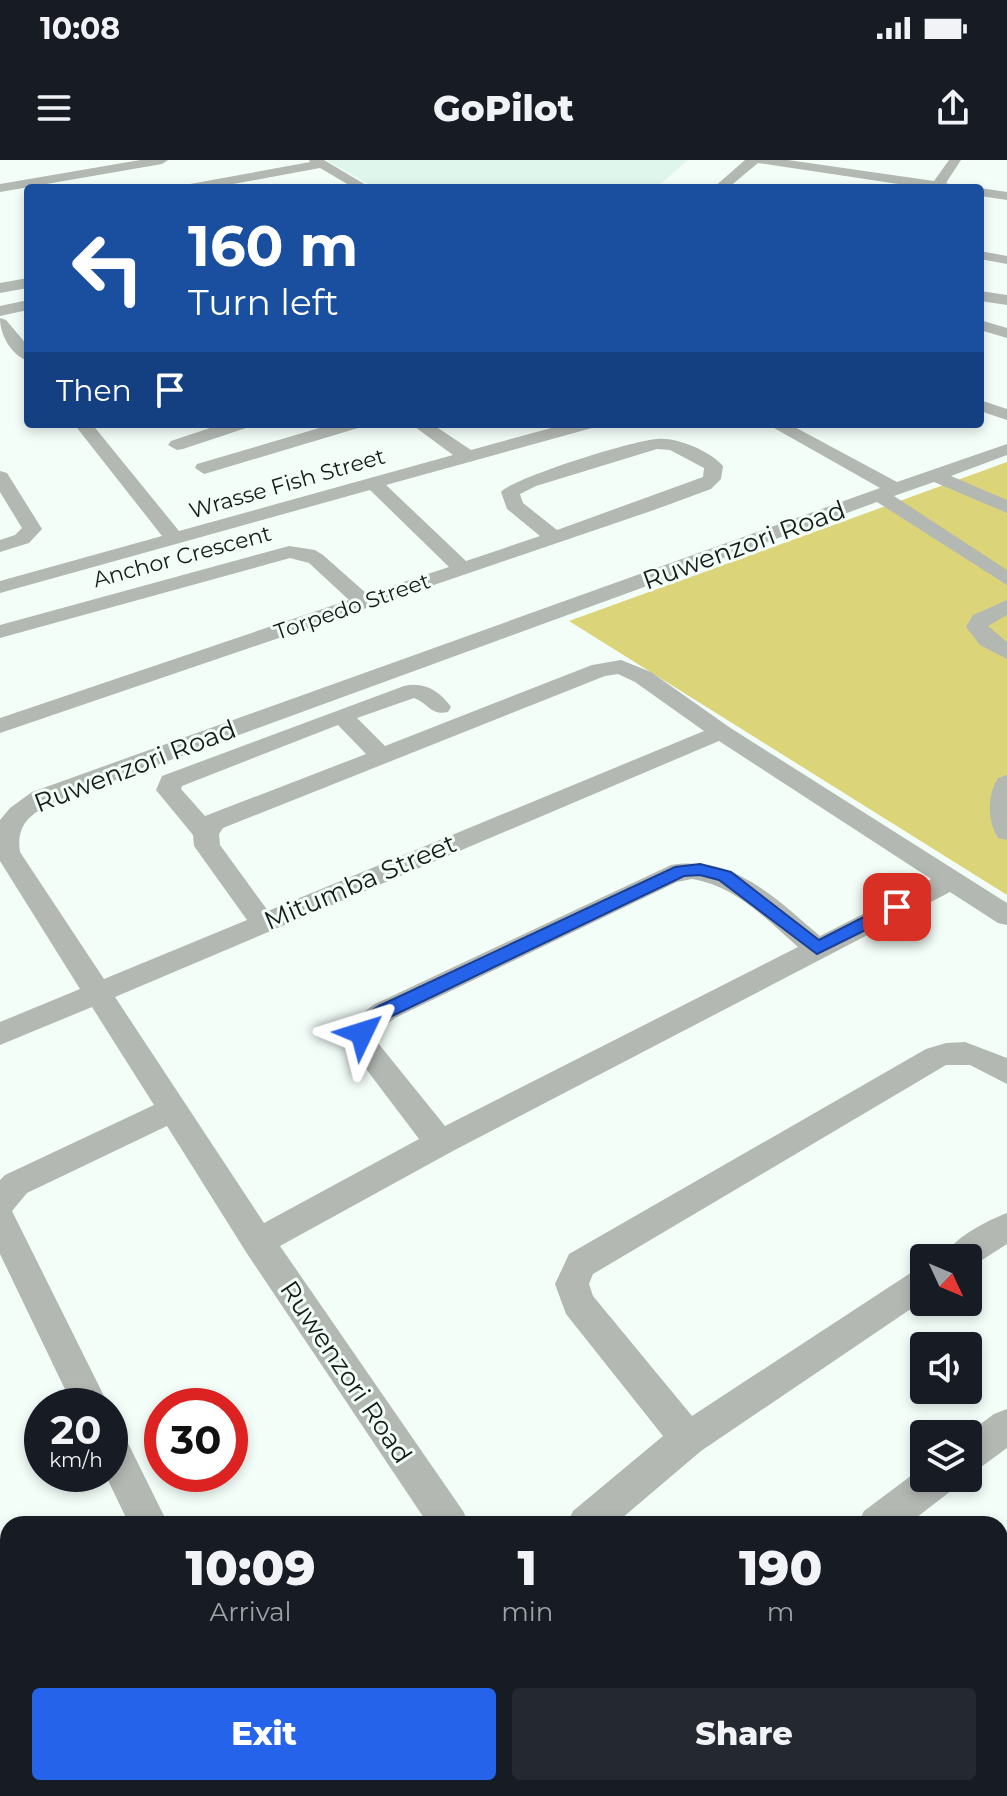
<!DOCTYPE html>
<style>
:root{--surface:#171b24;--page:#242831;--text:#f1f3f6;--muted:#9ea1a6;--accent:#2563eb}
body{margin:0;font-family:Montserrat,sans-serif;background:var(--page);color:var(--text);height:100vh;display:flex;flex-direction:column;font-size:30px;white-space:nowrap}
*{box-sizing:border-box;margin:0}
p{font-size:26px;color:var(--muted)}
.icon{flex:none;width:44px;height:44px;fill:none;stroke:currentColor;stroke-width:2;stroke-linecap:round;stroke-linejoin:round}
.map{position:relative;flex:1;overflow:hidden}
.side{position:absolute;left:0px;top:1356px;width:1008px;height:280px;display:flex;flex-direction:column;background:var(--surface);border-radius:24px 24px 0 0;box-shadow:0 4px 12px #0003}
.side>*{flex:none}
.guide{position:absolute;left:24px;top:24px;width:960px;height:244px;border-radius:8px;box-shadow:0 4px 12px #0003;background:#1a4fa0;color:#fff;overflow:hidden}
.needle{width:52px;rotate:134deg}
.fabs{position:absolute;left:910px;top:1084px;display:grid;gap:16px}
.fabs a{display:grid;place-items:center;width:72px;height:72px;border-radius:8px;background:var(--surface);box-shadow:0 4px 12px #0003;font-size:40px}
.speed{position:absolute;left:24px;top:1228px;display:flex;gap:16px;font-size:40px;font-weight:700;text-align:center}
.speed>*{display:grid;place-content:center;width:104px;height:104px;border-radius:50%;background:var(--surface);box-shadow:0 4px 12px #0003;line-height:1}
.speed small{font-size:20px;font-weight:400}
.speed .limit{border:12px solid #d22;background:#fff;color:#111}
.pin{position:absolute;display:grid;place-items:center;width:68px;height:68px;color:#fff;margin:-34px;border-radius:16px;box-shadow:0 4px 12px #0006}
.me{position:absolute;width:88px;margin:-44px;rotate:49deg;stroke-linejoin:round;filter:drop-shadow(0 0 6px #0008)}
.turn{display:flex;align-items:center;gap:28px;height:168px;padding:0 32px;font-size:36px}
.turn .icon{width:104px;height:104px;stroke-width:2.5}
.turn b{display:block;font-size:56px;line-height:68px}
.then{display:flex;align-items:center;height:76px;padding:0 32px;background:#0003;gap:16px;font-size:30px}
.eta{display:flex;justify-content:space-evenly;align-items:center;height:136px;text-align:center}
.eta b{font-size:48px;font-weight:800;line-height:56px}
.primary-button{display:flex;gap:16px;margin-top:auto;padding:16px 32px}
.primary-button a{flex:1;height:92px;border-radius:8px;background:var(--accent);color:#fff;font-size:32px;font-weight:800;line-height:92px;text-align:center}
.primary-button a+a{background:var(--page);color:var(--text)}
.status{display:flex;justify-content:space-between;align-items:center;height:56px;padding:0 40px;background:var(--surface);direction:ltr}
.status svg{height:22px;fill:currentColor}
header{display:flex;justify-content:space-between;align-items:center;height:104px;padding:0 32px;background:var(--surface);font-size:36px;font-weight:800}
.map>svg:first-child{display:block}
</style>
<div class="status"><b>10:08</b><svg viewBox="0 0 49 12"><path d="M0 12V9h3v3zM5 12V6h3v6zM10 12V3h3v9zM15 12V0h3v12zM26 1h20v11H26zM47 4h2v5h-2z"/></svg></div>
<header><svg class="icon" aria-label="menu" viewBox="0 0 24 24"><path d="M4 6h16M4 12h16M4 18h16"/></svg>GoPilot<svg class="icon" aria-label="share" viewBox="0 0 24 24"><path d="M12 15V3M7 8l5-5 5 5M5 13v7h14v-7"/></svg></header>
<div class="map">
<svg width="1007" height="1636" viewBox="0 0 1007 1636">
<rect width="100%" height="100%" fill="#f3fef9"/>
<polygon fill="#dff6ed" points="326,0 688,0 656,28 387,28 370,25"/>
<polygon fill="#dcd479" points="1007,302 1007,735 569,461"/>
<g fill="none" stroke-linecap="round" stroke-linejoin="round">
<g fill="#b4b8b3" fill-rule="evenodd">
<polygon points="140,0 168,0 162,4 0,32 0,24"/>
<polygon points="309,0 324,0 371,28 354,28 320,8 212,28 183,28 190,24 310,2"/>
<polygon points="745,0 788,0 934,21 949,0 961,0 946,23 959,28 925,28 758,3 728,28 713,28"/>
<polygon points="980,28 1007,32 1007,40 980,36"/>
<polygon points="980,91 1007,96 1007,104 980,99"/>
<polygon points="28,118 28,128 0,133 0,123"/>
<polygon points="980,131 1007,135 1007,145 980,141"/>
<polygon points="28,140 28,150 0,156 0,146"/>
<path d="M 0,158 L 6,160 L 28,186 L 28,201 C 11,195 0,175 0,158 Z"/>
<polygon points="980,160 1007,168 1007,178 980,170"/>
<polygon points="980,240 1007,249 1007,260 980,251"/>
<path d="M 74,264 L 92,264 L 179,371 L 453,295 L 411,264 L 432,264 L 471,290 L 566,264 L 595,264 L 592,268 L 386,325 L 466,401 L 540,376 L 507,349 L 501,332 C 513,318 634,280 657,279 C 677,277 710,291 723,306 L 721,319 L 711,329 L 654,350 L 0,573 L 0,558 L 349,440 L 309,403 L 290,398 L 0,478 L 0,465 L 289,386 L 315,390 L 323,395 L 367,434 L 449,407 L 370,330 L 0,433 L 0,421 L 162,376 ZM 657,289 L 670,290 L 704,308 L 703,317 L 557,370 L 523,343 L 520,334 L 536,326 Z"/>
<polygon points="222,264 249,264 246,268 183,289 177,290 168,285 171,281"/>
<polygon points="333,264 361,264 358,268 211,312 204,314 195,308 197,304"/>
<path d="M 767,264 L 789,264 L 897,322 L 1007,284 L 1007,295 L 951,316 L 1007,340 L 1007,353 L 934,322 L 894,336 L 1007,410 L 1007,425 L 877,342 L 50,644 C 29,655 16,666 20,692 L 104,819 L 247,760 L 194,686 L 193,675 L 156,630 L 162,616 L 404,526 C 424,521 440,531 451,547 L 448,552 C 431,556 428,543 414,538 L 357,558 L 385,586 L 592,505 L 621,500 L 651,512 L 729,567 L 1007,743 L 1007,765 L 998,763 L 950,732 L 451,992 L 280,1086 L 463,1351 L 469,1364 L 428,1364 L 246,1092 L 167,966 L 27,1033 L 12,1051 L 109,1246 L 73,1246 L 0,1094 L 0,1020 L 5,1015 L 154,945 L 92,847 L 0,885 L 0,862 L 80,829 L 0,701 L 0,660 L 10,648 L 32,632 L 880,328 ZM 618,514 L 635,522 L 704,571 L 268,751 L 220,685 L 219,674 L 223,668 L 605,516 ZM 338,565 L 366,594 L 205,656 L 181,629 L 182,626 ZM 719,581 L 931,719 L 820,776 C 775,738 734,695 671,705 L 375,844 C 357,857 350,862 348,885 L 419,979 L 264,1063 L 115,837 ZM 692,719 C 736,726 766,759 798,787 L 445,966 L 378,883 L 378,871 L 395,858 L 677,722 Z"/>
<polygon points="0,311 7,313 42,369 29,383 0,392 0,380 15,375 22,368 0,332"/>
<polygon points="1007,440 1007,455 988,466 1007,482 1007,499 980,485 966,467 973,455"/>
<path d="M 1007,615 L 1007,680 L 998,678 C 987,660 987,636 998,618 Z"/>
<polygon points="965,882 1007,898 1007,924 970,905 946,905 593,1114 589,1124 593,1136 692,1256 912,1112 924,1107 924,1140 701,1291 615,1364 567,1364 573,1351 663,1276 566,1154 555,1124 569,1094 926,889 946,883"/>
<path d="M 1007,1053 L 1007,1084 L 968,1109 L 968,1098 L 943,1098 C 953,1078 986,1061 1007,1053 Z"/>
<polygon points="1007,1249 1007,1288 981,1307 968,1312 967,1274 994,1254"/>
<polygon points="110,1268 123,1273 168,1364 129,1364 105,1314 110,1314"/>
<polygon points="924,1306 924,1318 957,1318 951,1331 908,1364 858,1364 864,1351"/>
<polygon points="8,1570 8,1617 0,1620 0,1573"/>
<polygon points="1007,1599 1007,1636 974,1636 978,1628 1000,1628 1000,1601"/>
<polygon points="323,1628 369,1628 365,1636 319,1636"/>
<polygon points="692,1628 741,1628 745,1636 696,1636"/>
</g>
</g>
<polygon fill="#2563eb" stroke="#184099" stroke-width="2" points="700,704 731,712 819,780 891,743 904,743 906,747 904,751 817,794 719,720 700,715 684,716 392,856 375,866 368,878 362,880 352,873 362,857 379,846 675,707"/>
<g text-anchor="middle" stroke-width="6" stroke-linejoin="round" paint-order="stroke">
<g font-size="22" fill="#161b19" stroke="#f3fef9">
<text transform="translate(287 323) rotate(-16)" y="8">Wrasse Fish Street</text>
<text transform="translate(182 396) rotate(-15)" y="8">Anchor Crescent</text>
<text transform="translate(352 446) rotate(-19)" y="8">Torpedo Street</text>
</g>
<g font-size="26" fill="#161b19" stroke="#f3fef9">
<text transform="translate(744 385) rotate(-20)" y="9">Ruwenzori Road</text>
<text transform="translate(135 606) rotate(-21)" y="9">Ruwenzori Road</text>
<text transform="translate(360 722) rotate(-23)" y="9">Mitumba Street</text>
<text transform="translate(346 1212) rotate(56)" y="9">Ruwenzori Road</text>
</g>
</g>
</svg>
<div class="fabs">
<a><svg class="needle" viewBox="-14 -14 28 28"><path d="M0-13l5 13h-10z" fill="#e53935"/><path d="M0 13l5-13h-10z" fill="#9ea1a6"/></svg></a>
<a><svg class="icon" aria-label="sound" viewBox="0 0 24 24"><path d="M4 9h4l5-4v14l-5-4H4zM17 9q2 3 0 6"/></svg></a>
<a><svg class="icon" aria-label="layers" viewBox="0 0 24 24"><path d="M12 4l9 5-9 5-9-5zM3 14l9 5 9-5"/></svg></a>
</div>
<div class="speed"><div>20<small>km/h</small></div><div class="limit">30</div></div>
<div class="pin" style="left:897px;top:747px;background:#d93025"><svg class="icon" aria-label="arrive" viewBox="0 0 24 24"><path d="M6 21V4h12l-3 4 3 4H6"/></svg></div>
<svg class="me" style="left:362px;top:873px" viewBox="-20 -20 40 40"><path d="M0-17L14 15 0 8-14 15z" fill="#2563eb" stroke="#fff" stroke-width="4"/></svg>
<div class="guide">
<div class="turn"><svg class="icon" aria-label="left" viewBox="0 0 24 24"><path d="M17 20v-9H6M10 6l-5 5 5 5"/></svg><div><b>160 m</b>Turn left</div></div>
<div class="then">Then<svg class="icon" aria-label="arrive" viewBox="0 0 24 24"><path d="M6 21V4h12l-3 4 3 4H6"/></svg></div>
</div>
<section class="side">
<div class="eta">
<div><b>10:09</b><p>Arrival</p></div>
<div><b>1</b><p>min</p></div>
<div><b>190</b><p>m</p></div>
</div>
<div class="primary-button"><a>Exit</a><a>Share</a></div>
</section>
</div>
